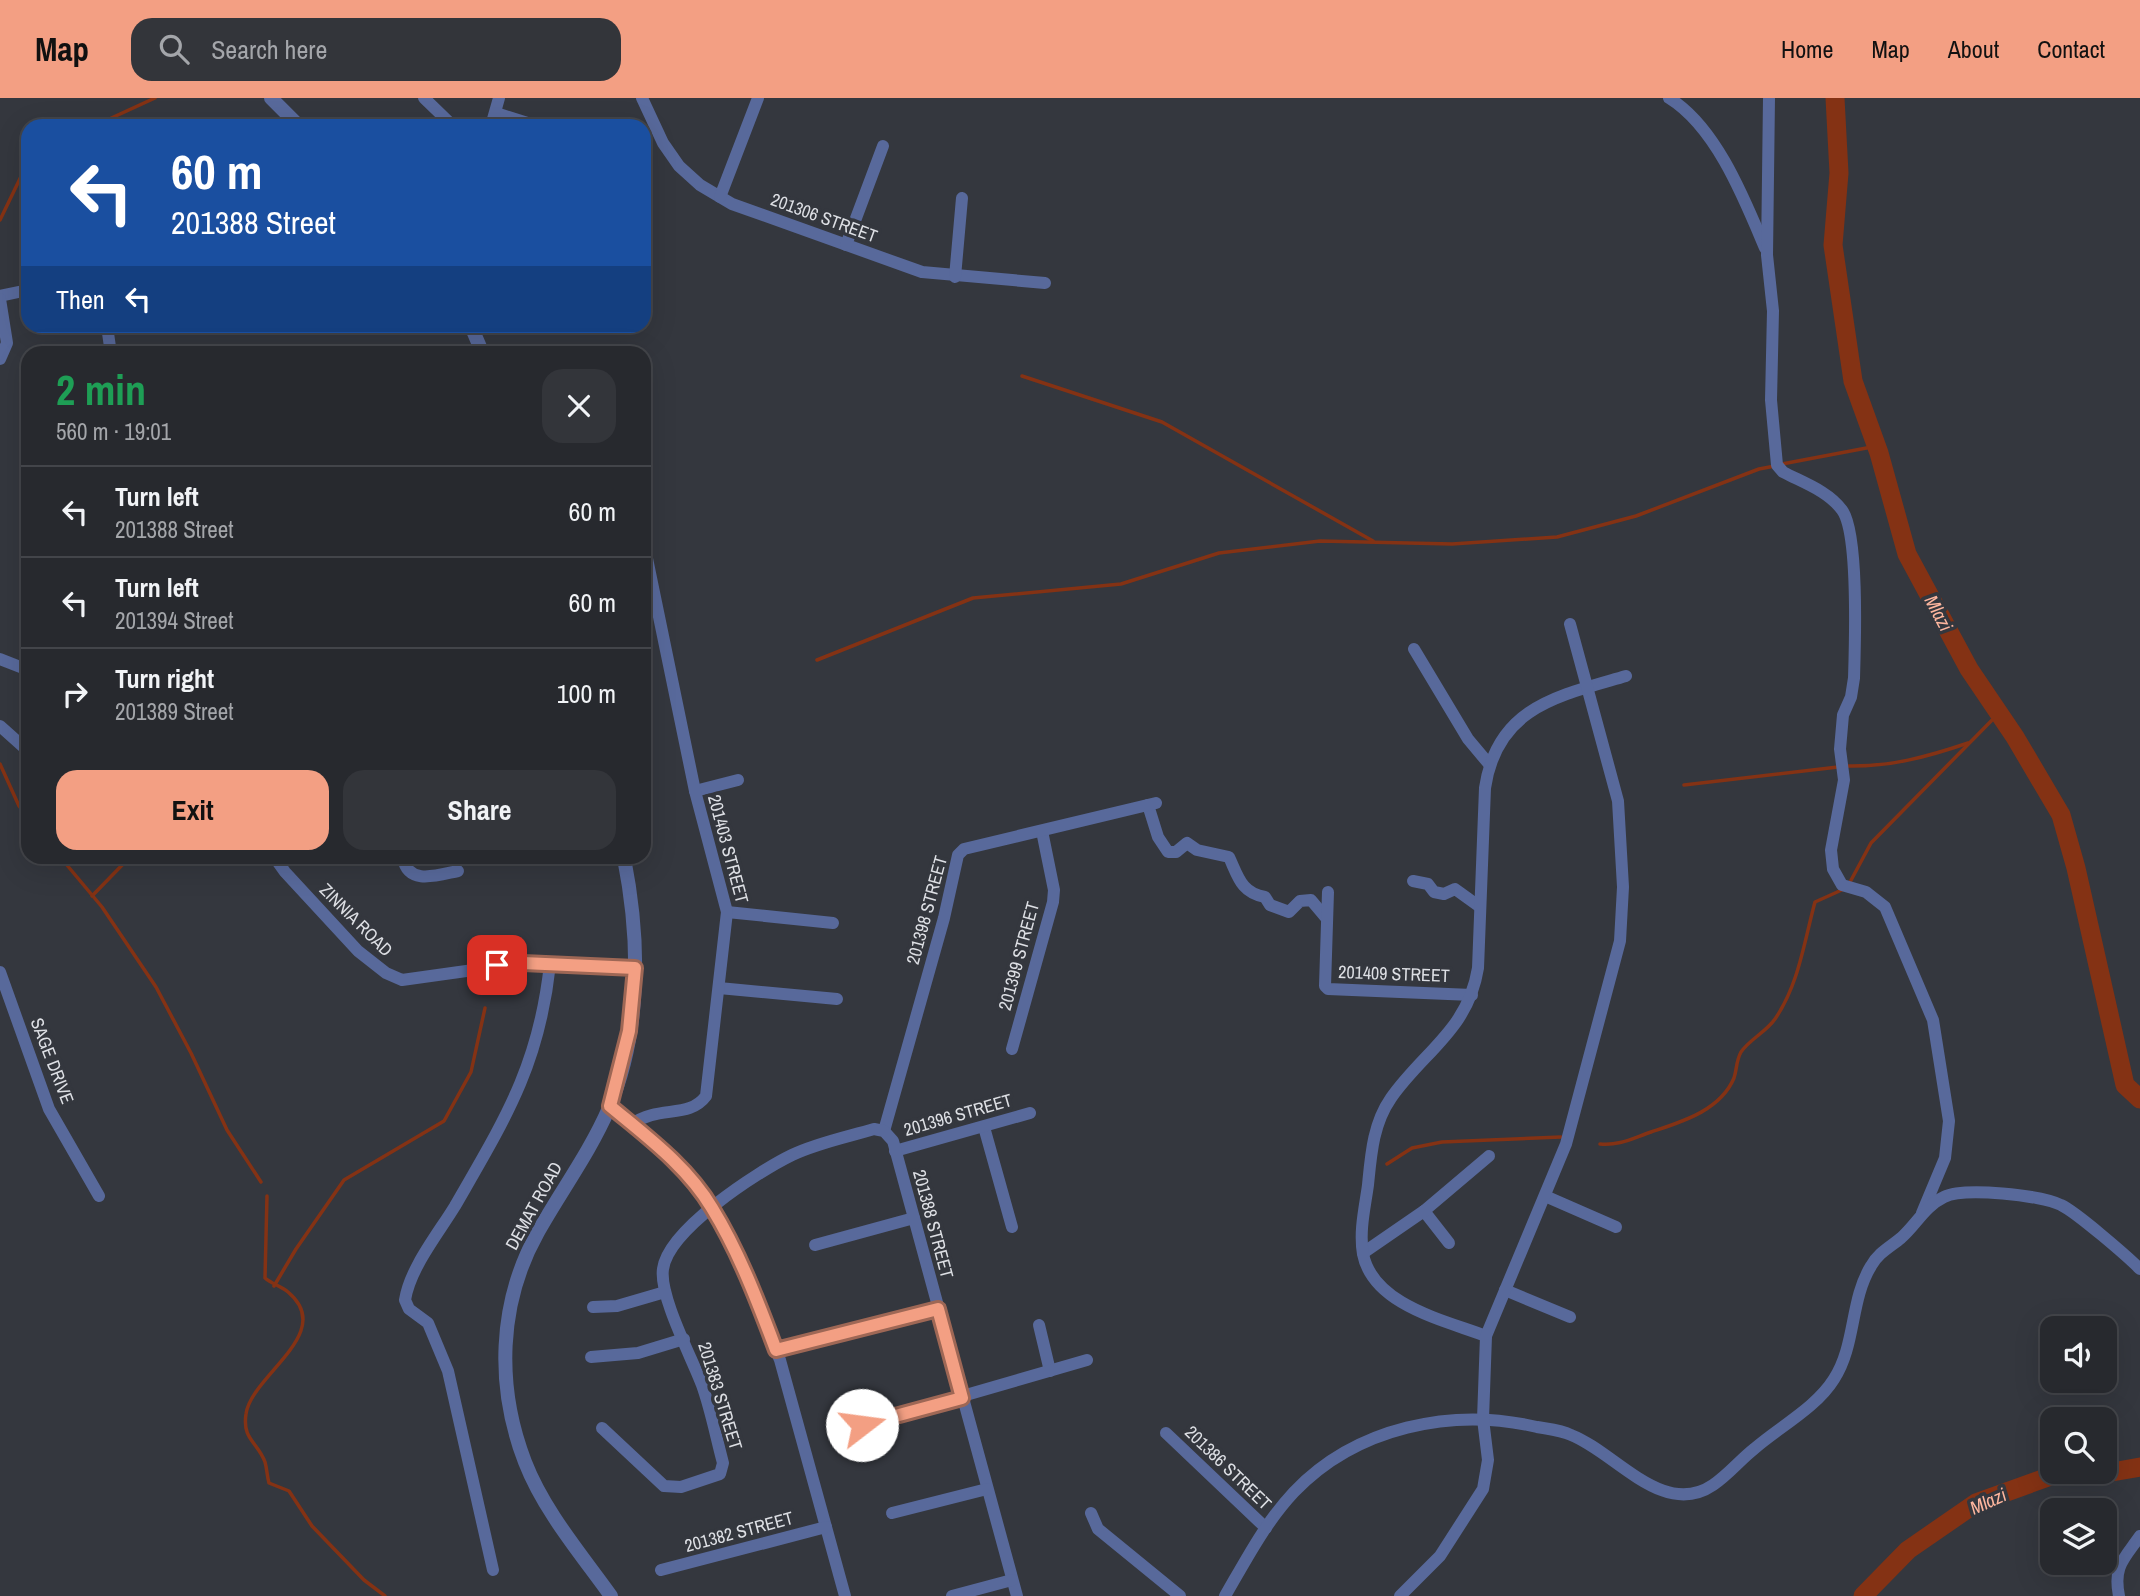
<!DOCTYPE html>
<meta charset="utf-8">
<style>
:root{--surface:#27292e;--page:#33353a;--text:#f1f3f6;--muted:#a4a6aa;--line:#43454a;--accent:#f39f83}
body{margin:0;font-family:"Archivo Narrow",sans-serif;background:var(--page);color:var(--text);height:100vh;display:flex;flex-direction:column;font-size:26px;white-space:nowrap}
*{box-sizing:border-box;margin:0}
p{font-size:23px;color:var(--muted)}
.icon{flex:none;width:38px;height:38px;fill:none;stroke:currentColor;stroke-width:2;stroke-linecap:round;stroke-linejoin:round}
.map{position:relative;flex:1;overflow:hidden}
.panel{position:absolute;left:21px;top:248px;width:630px;height:518px;display:flex;flex-direction:column;background:var(--surface);border-radius:21px;box-shadow:0 7px 28px #0002,0 0 0 2px var(--line)}
.panel>*{flex:none}
.banner{position:absolute;left:21px;top:21px;width:630px;height:214px;border-radius:21px;box-shadow:0 7px 28px #0002,0 0 0 2px var(--line);background:#1a4fa0;color:#fff;overflow:hidden}
.fabs{position:absolute;left:2040px;top:1218px;display:grid;gap:14px}
.fabs a{display:grid;place-items:center;width:77px;height:77px;border-radius:14px;background:var(--surface);box-shadow:0 7px 28px #0002,0 0 0 2px var(--line);font-size:35px}
.pin{position:absolute;display:grid;place-items:center;width:60px;height:60px;color:#fff;margin:-30px;border-radius:14px;box-shadow:0 4px 10px #0006}
.me{position:absolute;width:77px;margin:-38px;rotate:75deg;stroke-linejoin:round;filter:drop-shadow(0 0 5px #0008)}
.turn{display:flex;align-items:center;gap:24px;height:147px;padding:0 35px;font-size:32px}
.turn .icon{width:91px;height:91px;stroke-width:2.5}
.turn b{display:block;font-size:49px;line-height:60px}
.then{display:flex;align-items:center;height:66px;padding:0 35px;background:#0003;gap:14px;font-size:26px}
.round{display:grid;place-items:center;flex:none;width:74px;height:74px;border-radius:21px;background:var(--page)}
.overview{display:flex;align-items:center;justify-content:space-between;height:119px;padding:0 35px}
h1{font-size:42px;font-weight:700;line-height:52px;color:#1e9e55}
.action{display:flex;gap:14px;margin-top:auto;padding:14px 35px}
.action a{flex:1;height:80px;border-radius:21px;background:var(--accent);color:#111;font-size:28px;font-weight:700;line-height:80px;text-align:center}
.action a+a{background:var(--page);color:var(--text)}
ul{padding:0;list-style:none}
li{display:flex;align-items:center;gap:21px;height:91px;padding:0 35px;border-top:2px solid var(--line)}
li div{flex:1}
li b{display:block;font-size:26px}
li em{font-style:normal}
header{display:flex;align-items:center;gap:42px;box-sizing:border-box;height:98px;padding:0 35px;background:var(--accent);color:#111}
header strong{font-size:33px}
nav{display:flex;gap:38px;margin-inline-start:auto;font-size:24px}
.search{width:490px;height:63px;background:var(--page);display:flex;align-items:center;gap:18px;box-sizing:border-box;padding:0 24px;border-radius:21px;color:var(--muted);font-size:26px}
.map>svg:first-child{display:block}
</style>
<header>
<strong>Map</strong>
<div class="search"><svg class="icon" aria-label="search" viewBox="0 0 24 24"><circle cx="10" cy="10" r="6"/><path d="M15 15l6 6"/></svg>Search here</div>
<nav><a>Home</a><a>Map</a><a>About</a><a>Contact</a></nav>
</header>
<div class="map">
<svg width="2140" height="1498" viewBox="0 0 2140 1498">
<rect width="100%" height="100%" fill="#34373e"/>
<g fill="none" stroke-linecap="round" stroke-linejoin="round">
<g stroke="#843214" stroke-width="3.5">
<polyline points="94,28 155,0"/>
<polyline points="0,122 28,64"/>
<polyline points="1022,278 1162,324 1373,443"/>
<polyline points="1782,366 1877,348"/>
<polyline points="817,562 973,500 1121,486 1219,455 1320,443 1452,446 1557,439 1636,418 1759,371 1775,368"/>
<polyline points="0,666 19,708 28,719"/>
<path d="M 1846,668 C 1890,669 1927,659 1968,645"/>
<polyline points="1684,687 1838,669"/>
<polyline points="61,760 102,809 156,889 191,955 227,1032 261,1084"/>
<polyline points="1849,786 1871,745 1999,615"/>
<polyline points="92,798 129,760"/>
<path d="M 1600,1046 C 1619,1048 1633,1040 1651,1034 C 1681,1024 1720,1013 1734,980 C 1737,971 1736,963 1741,954 C 1750,941 1766,934 1775,921 C 1799,886 1804,844 1815,804 L 1844,791"/>
<polyline points="1387,1066 1412,1050 1442,1044 1561,1039"/>
<path d="M 267,1098 L 265,1180 C 272,1186 281,1188 288,1194 C 337,1235 251,1277 246,1316 C 242,1342 258,1344 265,1364 C 267,1371 267,1378 269,1385 L 289,1393 L 312,1428 L 364,1482 L 385,1498"/>
<polyline points="274,1188 296,1151 344,1082 444,1023 471,974 485,910"/>
</g>
<g stroke="#843214" stroke-width="19">
<polyline points="1835,0 1839,75 1833,147 1853,283 1879,355 1907,456 1969,571 2015,639 2061,717 2076,770 2125,987 2140,1001"/>
<polyline points="1863,1498 1908,1452 1976,1405 2059,1375 2112,1374 2140,1369"/>
</g>
<g stroke="#58699b" stroke-width="12">
<polyline points="424,0 453,28"/>
<polyline points="642,0 663,45 679,68 700,87 732,106 922,174 1045,185"/>
<path d="M 1669,0 C 1716,29 1744,100 1765,150"/>
<path d="M 1769,0 L 1767,157 L 1773,213 L 1771,302 L 1777,367 L 1783,374 C 1804,385 1828,393 1842,412 C 1859,435 1855,547 1854,580 L 1851,599 L 1843,617 L 1840,651 L 1844,682 L 1831,752 L 1833,771 L 1842,787 L 1866,794 L 1885,809 L 1933,922 L 1949,1023 L 1945,1060 L 1922,1115"/>
<polyline points="496,15 537,28"/>
<polyline points="491,28 499,0"/>
<polyline points="720,99 758,0"/>
<polyline points="846,147 883,48"/>
<polyline points="955,179 962,100"/>
<polyline points="0,198 28,192"/>
<polyline points="0,201 7,245 0,261"/>
<polyline points="107,228 111,256"/>
<polyline points="1414,551 1468,641 1489,666"/>
<polyline points="0,561 28,572"/>
<polyline points="0,628 28,653"/>
<polyline points="695,693 738,682"/>
<path d="M 1148,707 L 1158,739 L 1168,754 L 1176,754 L 1187,745 L 1197,752 L 1229,759 C 1238,778 1241,795 1265,799 L 1270,807 L 1289,814 L 1300,803 L 1311,802 L 1327,821"/>
<polyline points="275,760 285,774 358,853 386,875 402,882 523,865 635,870"/>
<path d="M 403,760 C 408,788 438,777 458,773"/>
<polyline points="1413,783 1428,786 1434,794 1444,796 1455,791 1480,809"/>
<polyline points="1328,794 1325,888 1328,891 1472,897"/>
<polyline points="727,814 833,825"/>
<polyline points="0,874 49,1011 99,1098"/>
<polyline points="719,890 837,901"/>
<polyline points="1012,951 1053,804 1054,792 1042,733"/>
<polyline points="610,1008 679,1068 712,1109 734,1151 780,1262 845,1498"/>
<path d="M 632,1026 C 659,1007 689,1021 706,998 L 727,814 L 695,693 L 644,446"/>
<polyline points="984,1029 1012,1129"/>
<polyline points="884,1033 944,820 958,757 964,751 1156,705"/>
<polyline points="895,1053 1030,1015"/>
<polyline points="1545,1098 1616,1129"/>
<polyline points="1424,1113 1449,1145"/>
<polyline points="815,1147 914,1120"/>
<polyline points="1363,1155 1424,1113 1489,1058"/>
<polyline points="1505,1192 1570,1219"/>
<polyline points="593,1209 617,1208 665,1194"/>
<polyline points="1039,1227 1050,1273"/>
<path d="M 1486,1238 C 1444,1222 1373,1207 1363,1156 C 1359,1133 1365,1109 1368,1087 C 1371,1056 1373,1026 1391,1000 C 1424,953 1468,932 1478,870 L 1485,690 C 1497,609 1558,598 1626,578"/>
<polyline points="776,1252 938,1211"/>
<polyline points="591,1259 638,1255 684,1241"/>
<polyline points="862,1327 1087,1262"/>
<path d="M 602,1330 L 664,1388 L 681,1389 L 720,1376 L 723,1365 C 716,1339 711,1312 702,1287 C 692,1260 659,1198 663,1171 C 668,1132 757,1074 792,1057 C 817,1045 847,1039 874,1031 L 884,1033 L 893,1043 L 1017,1498"/>
<polyline points="1166,1335 1266,1430"/>
<polyline points="892,1415 987,1391"/>
<polyline points="1091,1415 1098,1431 1180,1498"/>
<path d="M 493,1472 L 448,1273 L 428,1225 L 409,1211 L 405,1202 C 410,1170 438,1136 455,1108 C 505,1021 539,968 550,866"/>
<polyline points="661,1472 826,1429"/>
<polyline points="952,1498 1012,1482"/>
<path d="M 1225,1498 C 1246,1462 1265,1425 1294,1394 C 1356,1329 1452,1309 1537,1329 C 1548,1331 1561,1332 1571,1337 C 1615,1354 1663,1421 1713,1387 C 1728,1377 1740,1362 1754,1351 C 1779,1329 1816,1310 1834,1281 C 1856,1247 1850,1202 1871,1168 C 1878,1155 1890,1149 1901,1140 C 1916,1127 1925,1108 1944,1099 C 1964,1089 2041,1097 2061,1107 C 2076,1114 2127,1158 2140,1171"/>
<polyline points="1400,1498 1440,1458 1483,1391 1488,1362 1483,1321 1486,1238 1566,1046 1620,843 1623,789 1618,703 1570,526"/>
<path d="M 2119,1498 C 2113,1468 2124,1461 2140,1438"/>
</g>
<g stroke="#58699b" stroke-width="14">
<polyline points="271,0 299,28"/>
<polyline points="471,228 483,256"/>
<path d="M 611,1498 C 581,1456 544,1413 525,1364 C 496,1289 498,1205 538,1134 C 561,1093 590,1054 609,1010 C 642,932 640,841 624,760"/>
</g>
</g>
<g fill="none" stroke-linecap="round" stroke-linejoin="round">
<g stroke="#9e6755" stroke-width="18">
<path id="route" d="M 497,867 L 523,865 L 635,870 L 629,933 L 610,1008 C 646,1038 687,1068 712,1110 C 739,1154 758,1204 776,1252 L 938,1211 L 962,1300 L 862,1327"/>
</g>
<use href="#route" stroke="#f39f83" stroke-width="12"/>
</g>
<g text-anchor="middle" stroke-width="7" stroke-linejoin="round" paint-order="stroke">
<g font-size="18" fill="#dddfe4" stroke="#34373e">
<text transform="translate(824 120) rotate(20)" y="6">201306 STREET</text>
<text transform="translate(728 751) rotate(75)" y="6">201403 STREET</text>
<text transform="translate(927 812) rotate(-75)" y="6">201398 STREET</text>
<text transform="translate(356 822) rotate(45)" y="6">ZINNIA ROAD</text>
<text transform="translate(1019 858) rotate(-75)" y="6">201399 STREET</text>
<text transform="translate(1394 876) rotate(2)" y="6">201409 STREET</text>
<text transform="translate(52 963) rotate(69)" y="6">SAGE DRIVE</text>
<text transform="translate(958 1017) rotate(-16)" y="6">201396 STREET</text>
<text transform="translate(534 1108) rotate(-61)" y="6">DEMAT ROAD</text>
<text transform="translate(933 1126) rotate(75)" y="6">201388 STREET</text>
<text transform="translate(720 1298) rotate(73)" y="6">201383 STREET</text>
<text transform="translate(1228 1370) rotate(44)" y="6">201386 STREET</text>
<text transform="translate(739 1434) rotate(-15)" y="6">201382 STREET</text>
</g>
<g font-size="19" font-style="italic" fill="#ffb79f" stroke="#34373e">
<text transform="translate(1939 515) rotate(62)" y="7">Mlazi</text>
<text transform="translate(1988 1403) rotate(-24)" y="7">Mlazi</text>
</g>
</g>
</svg>
<div class="fabs">
<a><svg class="icon" aria-label="sound" viewBox="0 0 24 24"><path d="M4 9h4l5-4v14l-5-4H4zM17 9q2 3 0 6"/></svg></a>
<a><svg class="icon" aria-label="search" viewBox="0 0 24 24"><circle cx="10" cy="10" r="6"/><path d="M15 15l6 6"/></svg></a>
<a><svg class="icon" aria-label="layers" viewBox="0 0 24 24"><path d="M12 4l9 5-9 5-9-5zM3 14l9 5 9-5"/></svg></a>
</div>
<div class="pin" style="left:497px;top:867px;background:#d93025"><svg class="icon" aria-label="arrive" viewBox="0 0 24 24"><path d="M6 21V4h12l-3 4 3 4H6"/></svg></div>
<svg class="me" style="left:862px;top:1327px" viewBox="-20 -20 40 40"><circle r="19" fill="#fff"/><path d="M0-13L10 11 0 6-10 11z" fill="#f39f83"/></svg>
<div class="banner">
<div class="turn"><svg class="icon" aria-label="left" viewBox="0 0 24 24"><path d="M17 20v-9H6M10 6l-5 5 5 5"/></svg><div><b>60 m</b>201388 Street</div></div>
<div class="then">Then<svg class="icon" aria-label="left" viewBox="0 0 24 24"><path d="M17 20v-9H6M10 6l-5 5 5 5"/></svg></div>
</div>
<section class="panel">
<div class="overview"><div><h1>2 min</h1><p>560 m · 19:01</p></div><a class="round"><svg class="icon" aria-label="close" viewBox="0 0 24 24"><path d="M6 6l12 12M18 6L6 18"/></svg></a></div>
<ul>
<li><svg class="icon" aria-label="left" viewBox="0 0 24 24"><path d="M17 20v-9H6M10 6l-5 5 5 5"/></svg><div><b>Turn left</b><p>201388 Street</p></div><em>60 m</em></li>
<li><svg class="icon" aria-label="left" viewBox="0 0 24 24"><path d="M17 20v-9H6M10 6l-5 5 5 5"/></svg><div><b>Turn left</b><p>201394 Street</p></div><em>60 m</em></li>
<li><svg class="icon" aria-label="right" viewBox="0 0 24 24"><path d="M7 20v-9h11M14 6l5 5-5 5"/></svg><div><b>Turn right</b><p>201389 Street</p></div><em>100 m</em></li>
</ul>
<div class="action"><a>Exit</a><a>Share</a></div>
</section>
</div>
